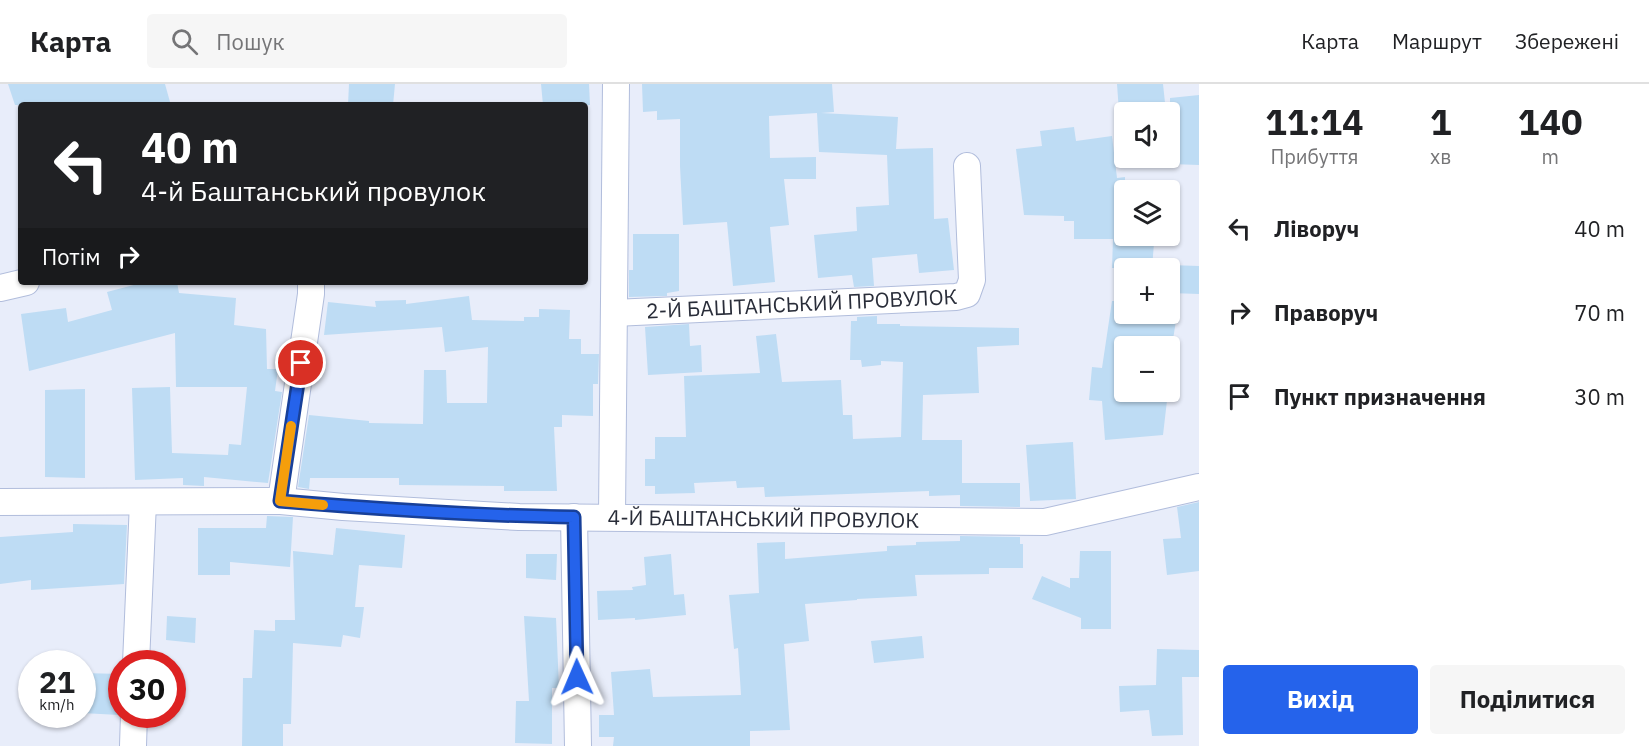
<!DOCTYPE html>
<html lang="uk">
<meta charset="utf-8">
<style>
:root{--surface:#fff;--page:#f6f6f6;--text:#202124;--muted:#757577;--line:#e0e0e0;--accent:#2563eb}
body{margin:0;font-family:"IBM Plex Sans",sans-serif;background:var(--page);color:var(--text);height:100vh;display:flex;flex-direction:column;font-size:22px;white-space:nowrap}
*{box-sizing:border-box;margin:0}
p{font-size:20px;color:var(--muted)}
.icon{flex:none;width:33px;height:33px;fill:none;stroke:currentColor;stroke-width:2;stroke-linecap:round;stroke-linejoin:round}
.map{position:relative;flex:1;overflow:hidden}
.details{display:flex;flex-direction:column;background:var(--surface);width:450px}
.details>*{flex:none}
.hud{position:absolute;left:18px;top:18px;width:570px;height:183px;border-radius:6px;box-shadow:0 2px 4px #0004;background:#202124;color:#fff;overflow:hidden}
.fabs{position:absolute;left:1114px;top:18px;display:grid;gap:12px}
.fabs a{display:grid;place-items:center;width:66px;height:66px;border-radius:6px;background:var(--surface);box-shadow:0 2px 4px #0004;font-size:30px}
.speed{position:absolute;left:18px;top:566px;display:flex;gap:12px;font-size:30px;font-weight:700;text-align:center}
.speed>*{display:grid;place-content:center;width:78px;height:78px;border-radius:50%;background:var(--surface);box-shadow:0 2px 4px #0004;line-height:1}
.speed small{font-size:15px;font-weight:400}
.speed .limit{border:9px solid #d22;background:#fff;color:#111}
.pin{position:absolute;display:grid;place-items:center;width:51px;height:51px;color:#fff;margin:-26px;border:3px solid #fff;border-radius:50%;box-shadow:0 2px 6px #0007}
.me{position:absolute;width:66px;margin:-33px;rotate:359deg;stroke-linejoin:round;filter:drop-shadow(0 0 4px #0008)}
.turn{display:flex;align-items:center;gap:21px;height:126px;padding:0 24px;font-size:27px}
.turn .icon{width:78px;height:78px;stroke-width:2.5}
.turn b{display:block;font-size:42px;line-height:51px}
.then{display:flex;align-items:center;height:57px;padding:0 24px;background:#0003;gap:12px;font-size:22px}
.eta{display:flex;justify-content:space-evenly;align-items:center;height:102px;text-align:center}
.eta b{font-size:36px;font-weight:800;line-height:42px}
.action{display:flex;gap:12px;margin-top:auto;padding:12px 24px}
.action a{flex:1;height:69px;border-radius:6px;background:var(--accent);color:#fff;font-size:24px;font-weight:800;line-height:69px;text-align:center}
.action a+a{background:var(--page);color:var(--text)}
ul{padding:0;list-style:none}
li{display:flex;align-items:center;gap:18px;height:84px;padding:0 24px}
li div{flex:1}
li b{display:block;font-size:22px}
li em{font-style:normal}
header{display:flex;align-items:center;gap:36px;box-sizing:border-box;height:84px;padding:0 30px;background:var(--surface);border-bottom:2px solid var(--line)}
header strong{font-size:28px}
nav{display:flex;gap:33px;margin-inline-start:auto;font-size:21px}
.search{width:420px;height:54px;background:var(--page);display:flex;align-items:center;gap:15px;box-sizing:border-box;padding:0 21px;border-radius:6px;color:var(--muted);font-size:22px}
main{display:flex;flex:1;min-height:0}
.map>svg:first-child{display:block}
</style>
<header>
<strong>Карта</strong>
<div class="search"><svg class="icon" aria-label="search" viewBox="0 0 24 24"><circle cx="10" cy="10" r="6"/><path d="M15 15l6 6"/></svg>Пошук</div>
<nav><a>Карта</a><a>Маршрут</a><a>Збережені</a></nav>
</header>
<main>
<div class="map">
<svg width="1199" height="662" viewBox="0 0 1199 662">
<rect width="100%" height="100%" fill="#e8edfa"/>
<g fill="#bedcf4">
<polygon points="8,0 165,0 170,18 156,21 15,21"/>
<polygon points="349,0 395,0 393,21 348,21"/>
<polygon points="541,0 589,0 590,21 543,21"/>
<polygon points="642,0 832,0 834,28 821,29 898,33 896,65 933,64 934,135 948,134 954,186 919,189 917,170 872,174 874,202 854,203 852,191 818,194 814,151 857,147 856,123 889,121 887,71 819,68 817,29 769,32 770,74 816,73 816,95 784,95 789,141 770,143 775,198 733,202 727,138 683,141 680,82 680,35 657,36 657,27 643,28"/>
<polygon points="1117,0 1163,0 1166,28 1119,28"/>
<polygon points="1199,11 1199,81 1170,80 1170,14"/>
<polygon points="1074,43 1076,57 1112,52 1117,94 1125,93 1125,152 1151,152 1151,159 1154,159 1152,184 1112,184 1113,155 1074,155 1074,137 1064,137 1064,132 1024,131 1016,65 1042,62 1040,47"/>
<polygon points="633,150 679,150 679,207 667,209 667,212 629,213 629,186 633,186"/>
<polygon points="1170,181 1199,182 1199,210 1170,209"/>
<polygon points="145,198 177,198 179,209 236,214 234,241 266,245 267,285 278,285 275,307 282,308 268,399 204,393 204,402 183,401 183,394 135,396 132,304 170,303 172,369 228,371 229,360 241,361 247,303 176,303 175,249 29,287 21,230 66,224 68,238 112,226 107,208"/>
<polygon points="469,212 472,236 524,237 524,233 539,233 539,225 570,226 569,255 581,255 581,270 599,270 598,300 593,300 593,332 562,331 562,343 554,343 557,407 504,407 504,402 399,401 399,394 310,394 309,405 298,403 309,331 369,337 369,339 423,340 424,286 446,286 447,319 487,319 488,263 445,268 442,243 324,251 328,218 376,223 375,217 406,216 406,220"/>
<polygon points="1112,217 1125,217 1125,236 1127,230 1177,230 1172,262 1125,262 1125,308 1168,308 1163,351 1105,356 1102,317 1089,316 1092,283 1102,284"/>
<polygon points="877,232 877,240 900,240 900,242 1019,244 1019,261 977,263 979,309 923,311 922,356 962,356 962,399 1020,399 1020,423 960,422 960,411 929,412 929,407 765,413 764,403 737,404 736,397 694,399 695,409 655,410 655,402 645,402 645,375 655,375 655,353 686,353 684,292 760,289 756,252 776,250 782,298 841,296 843,331 852,331 853,355 901,353 903,278 881,277 881,281 862,283 861,276 850,276 851,237 857,237 857,233"/>
<polygon points="689,240 690,262 701,261 702,288 648,291 645,243"/>
<polygon points="85,305 85,394 45,393 45,306"/>
<polygon points="1073,358 1076,415 1030,417 1026,361"/>
<polygon points="1199,418 1199,487 1167,491 1163,455 1181,454 1177,423"/>
<polygon points="267,432 293,433 290,483 230,478 230,491 198,491 198,444 266,444"/>
<polygon points="73,440 127,441 124,500 31,506 31,496 0,500 0,453 73,448"/>
<polygon points="336,444 405,451 402,484 359,481 355,523 364,523 360,554 343,551 341,563 293,559 291,640 283,640 283,662 242,662 243,594 252,594 254,546 275,547 275,536 295,536 293,467 333,471"/>
<polygon points="960,452 1020,453 1020,460 1023,460 1023,484 989,484 989,490 915,491 917,512 857,515 857,516 805,520 809,557 784,560 790,646 750,647 750,662 613,662 614,653 599,653 599,631 614,631 611,588 650,585 653,613 741,611 738,564 734,565 729,511 759,509 757,459 785,458 785,475 887,467 887,462 916,461 916,458 960,457"/>
<polygon points="1080,467 1111,467 1111,545 1081,545 1081,534 1032,515 1042,492 1070,504 1070,494 1079,494"/>
<polygon points="526,470 557,470 556,496 526,494"/>
<polygon points="671,470 674,511 684,510 686,531 635,536 635,534 598,536 597,507 633,506 632,503 646,501 644,473"/>
<polygon points="167,532 196,534 195,559 166,556"/>
<polygon points="524,532 556,534 559,604 552,604 552,660 515,659 516,617 529,617"/>
<polygon points="922,552 924,574 874,579 871,557"/>
<polygon points="1157,565 1199,566 1199,593 1182,593 1183,651 1152,652 1149,626 1120,628 1119,602 1156,601"/>
<polygon points="82,589 122,590 122,622 119,631 82,629"/>
</g>
<g fill="none" stroke-linecap="round" stroke-linejoin="round">
<g stroke="#b1bddc" stroke-width="28">
<g id="street">
<polyline points="0,204 26,198"/>
<path id="s1" d="M 614,229 L 956,213 L 967,210 L 972,196 L 967,82"/>
<polyline points="281,417 311,210 311,198"/>
<path id="s2" d="M 0,418 L 281,417 L 343,423 L 519,433 L 1045,438 L 1199,403"/>
<polyline points="574,433 578,662"/>
<polyline points="612,433 616,0"/>
<polyline points="136,579 143,418"/>
<polyline points="133,662 134,630"/>
</g>
</g>
<use href="#street" stroke="#fff" stroke-width="26"/>
</g>
<g fill="none" stroke-linecap="round" stroke-linejoin="round">
<g stroke="#184099" stroke-width="15">
<path id="route" d="M 301,279 L 280,417 C 378,425 476,432 574,433 L 577,593"/>
</g>
<use href="#route" stroke="#2563eb" stroke-width="10"/>
<polyline stroke="#f59e0b" stroke-width="10" points="291,342 280,417 323,421"/>
</g>
<g text-anchor="middle" stroke-width="5" stroke-linejoin="round" paint-order="stroke">
<g font-size="21" fill="#292d39" stroke="#fff">
<text dy="7" stroke="none"><textPath href="#s1" startOffset="188">2-Й БАШТАНСЬКИЙ ПРОВУЛОК</textPath></text>
<text dy="7" stroke="none"><textPath href="#s2" startOffset="764">4-Й БАШТАНСЬКИЙ ПРОВУЛОК</textPath></text>
</g>
</g>
</svg>
<div class="fabs">
<a><svg class="icon" aria-label="sound" viewBox="0 0 24 24"><path d="M4 9h4l5-4v14l-5-4H4zM17 9q2 3 0 6"/></svg></a>
<a><svg class="icon" aria-label="layers" viewBox="0 0 24 24"><path d="M12 4l9 5-9 5-9-5zM3 14l9 5 9-5"/></svg></a>
<a>+</a>
<a>−</a>
</div>
<div class="speed"><div>21<small>km/h</small></div><div class="limit">30</div></div>
<div class="pin" style="left:301px;top:279px;background:#d93025"><svg class="icon" aria-label="arrive" viewBox="0 0 24 24"><path d="M6 21V4h12l-3 4 3 4H6"/></svg></div>
<svg class="me" style="left:577px;top:593px" viewBox="-20 -20 40 40"><path d="M0-17L14 15 0 8-14 15z" fill="#2563eb" stroke="#fff" stroke-width="4"/></svg>
<div class="hud">
<div class="turn"><svg class="icon" aria-label="left" viewBox="0 0 24 24"><path d="M17 20v-9H6M10 6l-5 5 5 5"/></svg><div><b>40 m</b>4-й Баштанський провулок</div></div>
<div class="then">Потім<svg class="icon" aria-label="right" viewBox="0 0 24 24"><path d="M7 20v-9h11M14 6l5 5-5 5"/></svg></div>
</div>
</div>
<section class="details">
<div class="eta">
<div><b>11:14</b><p>Прибуття</p></div>
<div><b>1</b><p>хв</p></div>
<div><b>140</b><p>m</p></div>
</div>
<ul>
<li><svg class="icon" aria-label="left" viewBox="0 0 24 24"><path d="M17 20v-9H6M10 6l-5 5 5 5"/></svg><div><b>Ліворуч</b></div><em>40 m</em></li>
<li><svg class="icon" aria-label="right" viewBox="0 0 24 24"><path d="M7 20v-9h11M14 6l5 5-5 5"/></svg><div><b>Праворуч</b></div><em>70 m</em></li>
<li><svg class="icon" aria-label="arrive" viewBox="0 0 24 24"><path d="M6 21V4h12l-3 4 3 4H6"/></svg><div><b>Пункт призначення</b></div><em>30 m</em></li>
</ul>
<div class="action"><a>Вихід</a><a>Поділитися</a></div>
</section>
</main>
